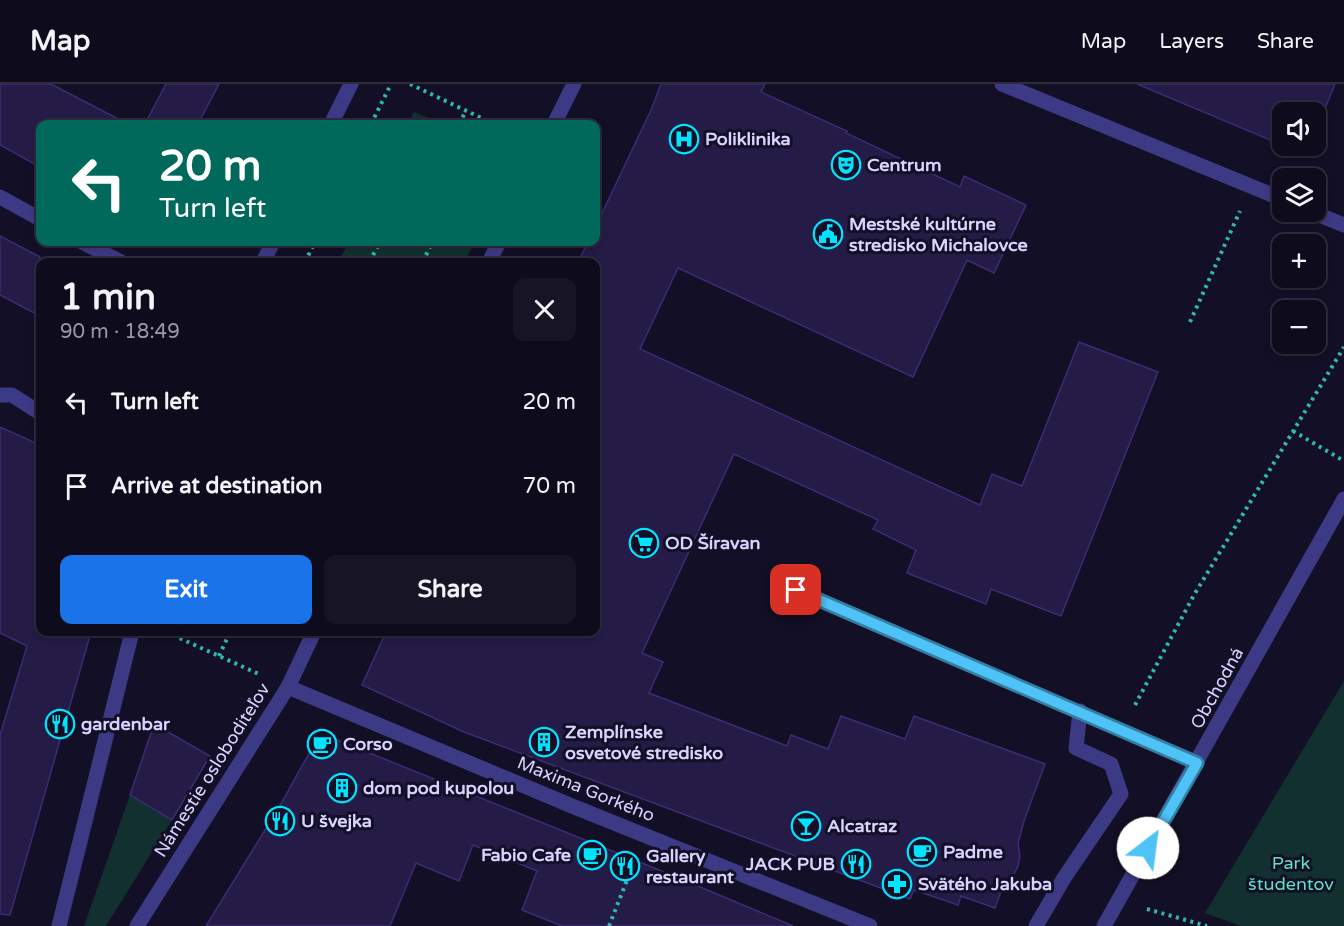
<!DOCTYPE html>
<meta charset="utf-8">
<style>
:root{--surface:#0e0b1c;--page:#171425;--text:#f1f3f6;--muted:#9b9ba3;--line:#2e2b3b;--accent:#1a73e8}
body{margin:0;font-family:"Varela Round",sans-serif;background:var(--page);color:var(--text);height:100vh;display:flex;flex-direction:column;font-size:22px;white-space:nowrap}
*{box-sizing:border-box;margin:0}
p{font-size:20px;color:var(--muted)}
.icon{flex:none;width:33px;height:33px;fill:none;stroke:currentColor;stroke-width:2;stroke-linecap:round;stroke-linejoin:round}
.map{position:relative;flex:1;overflow:hidden}
.sheet{position:absolute;left:36px;top:174px;width:564px;height:378px;display:flex;flex-direction:column;background:var(--surface);border-radius:12px;box-shadow:0 3px 9px #0003,0 0 0 2px var(--line)}
.sheet>*{flex:none}
.top-card{position:absolute;left:36px;top:36px;width:564px;height:126px;border-radius:12px;box-shadow:0 3px 9px #0003,0 0 0 2px var(--line);background:#00695c;color:#fff;overflow:hidden}
.buttons{position:absolute;left:1272px;top:18px;display:grid;gap:12px}
.buttons a{display:grid;place-items:center;width:54px;height:54px;border-radius:12px;background:var(--surface);box-shadow:0 3px 9px #0003,0 0 0 2px var(--line);font-size:30px}
.pin{position:absolute;display:grid;place-items:center;width:51px;height:51px;color:#fff;margin:-26px;border-radius:12px;box-shadow:0 3px 9px #0006}
.me{position:absolute;width:66px;margin:-33px;rotate:30deg;stroke-linejoin:round;filter:drop-shadow(0 0 4px #0008)}
.turn{display:flex;align-items:center;gap:21px;height:126px;padding:0 24px;font-size:27px}
.turn .icon{width:78px;height:78px;stroke-width:2.5}
.turn b{display:block;font-size:42px;line-height:51px}
.round{display:grid;place-items:center;flex:none;width:63px;height:63px;border-radius:12px;background:var(--page)}
.overview{display:flex;align-items:center;justify-content:space-between;height:102px;padding:0 24px}
h1{font-size:36px;font-weight:700;line-height:45px}
.button{display:flex;gap:12px;margin-top:auto;padding:12px 24px}
.button a{flex:1;height:69px;border-radius:12px;background:var(--accent);color:#fff;font-size:24px;font-weight:700;line-height:69px;text-align:center}
.button a+a{background:var(--page);color:var(--text)}
ul{padding:0;list-style:none}
li{display:flex;align-items:center;gap:18px;height:84px;padding:0 24px}
li div{flex:1}
li b{display:block;font-size:22px}
li em{font-style:normal}
header{display:flex;align-items:center;gap:36px;box-sizing:border-box;height:84px;padding:0 30px;background:var(--surface);border-bottom:2px solid var(--line)}
header strong{font-size:28px}
nav{display:flex;gap:33px;margin-inline-start:auto;font-size:21px}
.map>svg:first-child{display:block}
</style>
<header>
<strong>Map</strong>
<nav><a>Map</a><a>Layers</a><a>Share</a></nav>
</header>
<div class="map">
<svg width="1344" height="842" viewBox="0 0 1344 842">
<rect width="100%" height="100%" fill="#130f26"/>
<g fill="#12302f">
<polygon points="414,28 444,40 408,40"/>
<polygon points="349,158 475,158 464,178 338,178"/>
<polygon points="1344,597 1344,842 1241,842 1205,829"/>
<polygon points="130,711 172,736 106,842 84,842"/>
</g>
<g fill="#241b47" stroke="#3b2d73" stroke-width="1.5">
<polygon points="0,0 51,0 128,40 40,40 40,83 0,61"/>
<polygon points="166,0 219,0 198,40 145,40"/>
<polygon points="661,0 765,0 761,8 847,47 846,49 960,103 964,92 1026,121 994,189 967,176 913,293 678,184 640,265 980,421 992,390 1022,402 1079,258 1158,288 1061,532 991,505 986,520 907,489 916,466 873,445 878,436 734,370 642,569 663,578 649,609 787,662 791,651 828,665 841,632 905,655 914,632 1045,680 1024,737 1018,759 1020,772 1018,782 1012,794 1003,802 995,824 961,812 958,821 914,806 910,815 464,648 362,601 386,548 596,548 596,178 578,178 588,158 596,158 596,142 651,26"/>
<polygon points="1137,0 1335,0 1316,46 1316,28 1282,28 1282,61"/>
<polygon points="1283,62 1309,62 1305,71"/>
<polygon points="0,152 40,173 40,232 0,211"/>
<polygon points="0,343 40,361 40,548 91,548 10,831 0,830 0,651 27,562 0,549"/>
<polygon points="154,640 210,672 172,736 130,711"/>
<polygon points="330,653 674,792 793,842 562,842 522,826 537,787 473,761 459,797 416,779 390,842 206,842 278,725 317,655"/>
</g>
<g fill="none" stroke-linecap="round" stroke-linejoin="round">
<g stroke="#2fb8b0" stroke-width="4" stroke-dasharray="3 4.5" stroke-linecap="butt">
<polyline points="410,0 494,40"/>
<polyline points="371,40 391,0"/>
<polyline points="459,40 466,27"/>
<polyline points="305,178 315,158"/>
<polyline points="372,178 371,175 380,158"/>
<polyline points="423,178 432,158"/>
<polyline points="1190,238 1240,127"/>
<polyline points="1293,347 1344,377"/>
<polyline points="166,548 261,591"/>
<polyline points="219,572 230,548"/>
<polyline points="1135,621 1194,511 1344,263"/>
<polyline points="1147,825 1207,842"/>
<polyline points="609,842 635,776"/>
</g>
<g stroke="#3d3a85" stroke-width="15">
<polyline points="1002,0 1282,115"/>
<polyline points="331,40 351,0"/>
<polyline points="554,40 574,0"/>
<polyline points="0,113 40,135"/>
<polyline points="1312,128 1344,141"/>
<polyline points="82,158 121,178"/>
<polyline points="263,178 273,158"/>
<polyline points="489,178 499,158"/>
<polyline points="0,311 12,311 40,329"/>
<polyline points="796,506 1197,679"/>
<polyline points="288,603 572,722 870,842"/>
<polyline points="59,842 132,548"/>
<polyline points="137,842 288,603 314,548"/>
<polyline points="1036,842 1064,794 1121,710 1111,680 1076,664 1080,627"/>
<polyline points="1104,842 1344,415"/>
</g>
</g>
<g fill="none" stroke-linecap="round" stroke-linejoin="round">
<g stroke="#337fa1" stroke-width="15">
<polyline id="route" points="796,506 1197,679 1148,764"/>
</g>
<use href="#route" stroke="#4fc3f7" stroke-width="10"/>
</g>
<defs>
<g id="hospital-ring" transform="scale(1.5)"><circle r="9.5" fill="#130f26" stroke="#00e5ff" stroke-width="1.5"/><path d="M-5-5h3v3.5h4V-5h3V5h-3V1.5h-4V5h-3Z" fill="#00e5ff"/></g>
<g id="theatre-ring" transform="scale(1.5)"><circle r="9.5" fill="#130f26" stroke="#00e5ff" stroke-width="1.5"/><path d="M-5-5.5Q0-4 5-5.5V0Q5 5 0 6Q-5 5-5 0ZM-3.3-2.5H-1v1.5H-3.3ZM1-2.5H3.3v1.5H1ZM-2.8 1Q0 5.5 2.8 1Z" fill="#00e5ff"/></g>
<g id="civic-ring" transform="scale(1.5)"><circle r="9.5" fill="#130f26" stroke="#00e5ff" stroke-width="1.5"/><path d="M-.6-6.5H3V-4.5H.6V-3L4-1V1h2V6H-6V1h2V-1L-.6-3ZM-1.2 2.5V6h2.4V2.5Z" fill="#00e5ff"/></g>
<g id="supermarket-ring" transform="scale(1.5)"><circle r="9.5" fill="#130f26" stroke="#00e5ff" stroke-width="1.5"/><path d="M-6-5.5h2.5l.6 2H6L4.5 2H-2.5L-4.4-4H-6ZM-1.5 3.2a1.3 1.3 0 1 0 .1 0ZM3 3.2a1.3 1.3 0 1 0 .1 0Z" fill="#00e5ff"/></g>
<g id="restaurant-ring" transform="scale(1.5)"><circle r="9.5" fill="#130f26" stroke="#00e5ff" stroke-width="1.5"/><path d="M-5-6h1v4h1v-4h1v4h1v-4h1v5L-1.5 .5V6h-2V.5L-5-1ZM5-6V6H3V1.5H1.5Q1.5-4 5-6Z" fill="#00e5ff"/></g>
<g id="building-ring" transform="scale(1.5)"><circle r="9.5" fill="#130f26" stroke="#00e5ff" stroke-width="1.5"/><path d="M-4-6H4V6H1V3H-1V6H-4ZM-2.5-4.3h1.7v1.8h-1.7ZM.8-4.3h1.7v1.8H.8ZM-2.5-1h1.7V.8h-1.7ZM.8-1h1.7V.8H.8Z" fill="#00e5ff"/></g>
<g id="cafe-ring" transform="scale(1.5)"><circle r="9.5" fill="#130f26" stroke="#00e5ff" stroke-width="1.5"/><path d="M-5.5-4.5H6V0H3Q3 3.5 0 3.5H-2.5Q-5.5 3.5-5.5 0ZM3-3.2v2h1.7v-2ZM-6 4.5H4V6H-6Z" fill="#00e5ff"/></g>
<g id="bar-ring" transform="scale(1.5)"><circle r="9.5" fill="#130f26" stroke="#00e5ff" stroke-width="1.5"/><path d="M-6-5H6L.8 .8V4.5H3.5V6h-7V4.5H-.8V.8Z" fill="#00e5ff"/></g>
<g id="pharmacy-ring" transform="scale(1.5)"><circle r="9.5" fill="#130f26" stroke="#00e5ff" stroke-width="1.5"/><path d="M-2-6h4v4h4v4h-4v4h-4v-4h-4v-4h4Z" fill="#00e5ff"/></g>
</defs>
<g fill-rule="evenodd">
<use href="#hospital-ring" x="684" y="55"/>
<use href="#theatre-ring" x="846" y="81"/>
<use href="#civic-ring" x="828" y="150"/>
<use href="#supermarket-ring" x="644" y="459"/>
<use href="#restaurant-ring" x="60" y="640"/>
<use href="#building-ring" x="544" y="658"/>
<use href="#cafe-ring" x="322" y="660"/>
<use href="#building-ring" x="342" y="704"/>
<use href="#restaurant-ring" x="280" y="737"/>
<use href="#bar-ring" x="806" y="742"/>
<use href="#cafe-ring" x="922" y="768"/>
<use href="#cafe-ring" x="592" y="771"/>
<use href="#restaurant-ring" x="856" y="780"/>
<use href="#restaurant-ring" x="625" y="782"/>
<use href="#pharmacy-ring" x="897" y="800"/>
</g>
<g text-anchor="middle" stroke-width="6" stroke-linejoin="round" paint-order="stroke">
<g font-size="18" font-weight="bold" fill="#d9d4ff" stroke="#130f26" text-anchor="start">
<text x="705" y="61">Poliklinika</text>
<text x="867" y="87">Centrum</text>
<text x="849" y="146">Mestské kultúrne<tspan x="849" dy="21">stredisko Michalovce</tspan></text>
<text x="665" y="465">OD Šíravan</text>
<text x="81" y="646">gardenbar</text>
<text x="565" y="654">Zemplínske<tspan x="565" dy="21">osvetové stredisko</tspan></text>
<text x="343" y="666">Corso</text>
<text x="363" y="710">dom pod kupolou</text>
<text x="301" y="743">U švejka</text>
<text x="827" y="748">Alcatraz</text>
<text x="943" y="774">Padme</text>
<text x="571" y="777" text-anchor="end">Fabio Cafe</text>
<text x="646" y="778">Gallery<tspan x="646" dy="21">restaurant</tspan></text>
<text x="835" y="786" text-anchor="end">JACK PUB</text>
<text x="918" y="806">Svätého Jakuba</text>
</g>
<g font-size="18" fill="#d9d4ff" stroke="#130f26">
<text transform="translate(1217 604) rotate(-61)" y="6">Obchodná</text>
<text transform="translate(212 686) rotate(-58)" y="6">Námestie osloboditeľov</text>
<text transform="translate(586 705) rotate(22)" y="6">Maxima Gorkého</text>
</g>
<g font-size="18" fill="#5fe0c0" stroke="#130f26">
<text x="1291" y="785">Park<tspan x="1291" dy="21">študentov</tspan></text>
</g>
</g>
</svg>
<div class="buttons">
<a><svg class="icon" aria-label="sound" viewBox="0 0 24 24"><path d="M4 9h4l5-4v14l-5-4H4zM17 9q2 3 0 6"/></svg></a>
<a><svg class="icon" aria-label="layers" viewBox="0 0 24 24"><path d="M12 4l9 5-9 5-9-5zM3 14l9 5 9-5"/></svg></a>
<a>+</a>
<a>−</a>
</div>
<div class="pin" style="left:796px;top:506px;background:#d93025"><svg class="icon" aria-label="arrive" viewBox="0 0 24 24"><path d="M6 21V4h12l-3 4 3 4H6"/></svg></div>
<svg class="me" style="left:1148px;top:764px" viewBox="-20 -20 40 40"><circle r="19" fill="#fff"/><path d="M0-13L10 11 0 6-10 11z" fill="#4fc3f7"/></svg>
<div class="top-card">
<div class="turn"><svg class="icon" aria-label="left" viewBox="0 0 24 24"><path d="M17 20v-9H6M10 6l-5 5 5 5"/></svg><div><b>20 m</b>Turn left</div></div>
</div>
<section class="sheet">
<div class="overview"><div><h1>1 min</h1><p>90 m · 18:49</p></div><a class="round"><svg class="icon" aria-label="close" viewBox="0 0 24 24"><path d="M6 6l12 12M18 6L6 18"/></svg></a></div>
<ul>
<li><svg class="icon" aria-label="left" viewBox="0 0 24 24"><path d="M17 20v-9H6M10 6l-5 5 5 5"/></svg><div><b>Turn left</b></div><em>20 m</em></li>
<li><svg class="icon" aria-label="arrive" viewBox="0 0 24 24"><path d="M6 21V4h12l-3 4 3 4H6"/></svg><div><b>Arrive at destination</b></div><em>70 m</em></li>
</ul>
<div class="button"><a>Exit</a><a>Share</a></div>
</section>
</div>
